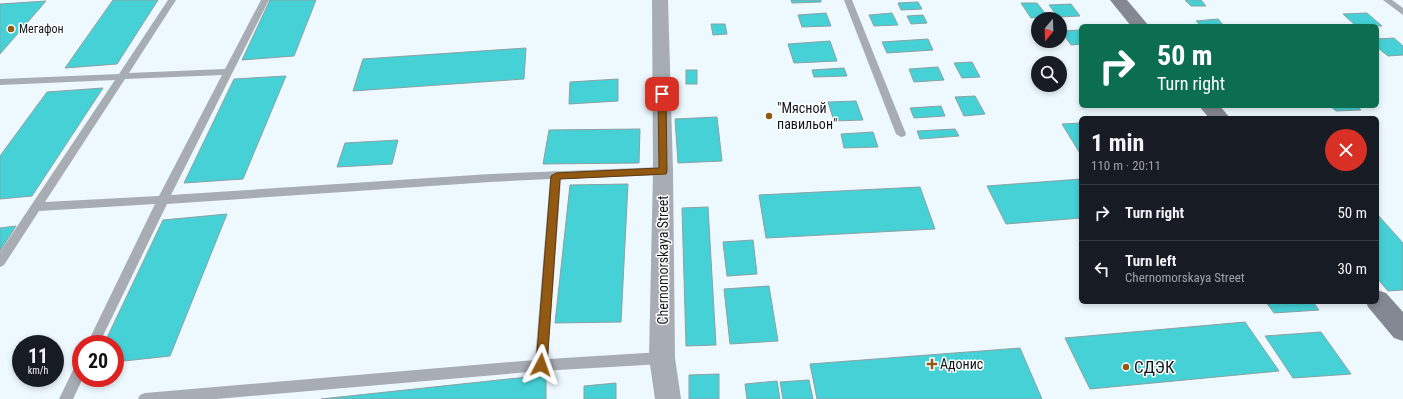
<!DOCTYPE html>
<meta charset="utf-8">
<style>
:root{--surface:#171b24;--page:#20242c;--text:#f1f3f6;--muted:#9ea1a6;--line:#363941}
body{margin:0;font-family:"Roboto Condensed",sans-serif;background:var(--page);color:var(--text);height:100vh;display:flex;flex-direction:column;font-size:15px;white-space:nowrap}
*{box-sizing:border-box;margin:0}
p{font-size:13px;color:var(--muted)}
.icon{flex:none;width:22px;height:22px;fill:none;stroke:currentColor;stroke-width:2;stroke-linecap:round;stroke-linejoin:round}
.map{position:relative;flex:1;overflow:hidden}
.sheet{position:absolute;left:1079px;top:116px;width:300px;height:188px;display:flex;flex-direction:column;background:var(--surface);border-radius:6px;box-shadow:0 2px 6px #0003}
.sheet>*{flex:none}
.banner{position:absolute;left:1079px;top:24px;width:300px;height:84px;border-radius:6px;box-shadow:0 2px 6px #0003;background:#0b6e4f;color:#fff;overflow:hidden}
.needle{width:26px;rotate:199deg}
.fabs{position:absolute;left:1031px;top:12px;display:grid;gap:8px}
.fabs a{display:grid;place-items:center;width:36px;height:36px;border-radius:50%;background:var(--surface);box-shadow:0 2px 6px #0003;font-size:20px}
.speed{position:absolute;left:12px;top:335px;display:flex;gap:8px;font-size:20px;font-weight:700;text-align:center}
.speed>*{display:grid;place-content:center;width:52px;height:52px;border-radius:50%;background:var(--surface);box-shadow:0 2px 6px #0003;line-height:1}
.speed small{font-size:10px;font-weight:400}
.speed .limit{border:6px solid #d22;background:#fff;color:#111}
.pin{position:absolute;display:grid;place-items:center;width:34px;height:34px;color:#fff;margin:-17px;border-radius:8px;box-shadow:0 2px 6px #0006}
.me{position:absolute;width:44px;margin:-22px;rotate:4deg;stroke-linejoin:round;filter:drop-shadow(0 0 3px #0008)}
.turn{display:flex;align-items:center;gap:14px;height:84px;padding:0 12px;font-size:18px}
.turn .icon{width:52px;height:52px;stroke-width:2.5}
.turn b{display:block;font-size:28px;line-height:34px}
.round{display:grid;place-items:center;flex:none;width:42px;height:42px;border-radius:21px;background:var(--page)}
.head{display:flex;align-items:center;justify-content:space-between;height:68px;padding:0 12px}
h1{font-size:24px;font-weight:700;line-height:30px}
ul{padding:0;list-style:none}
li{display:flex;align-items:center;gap:12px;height:56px;padding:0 12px;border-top:1px solid var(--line)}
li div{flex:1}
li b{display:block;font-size:15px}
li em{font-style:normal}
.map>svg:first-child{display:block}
</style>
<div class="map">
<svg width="1403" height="399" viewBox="0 0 1403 399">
<rect width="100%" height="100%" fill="#edf8ff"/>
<g fill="#46d1d6" stroke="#8ba1a2">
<polygon points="113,0 158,0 117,64 65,68"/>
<polygon points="270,0 316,0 294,56 242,60"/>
<polygon points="791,0 821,0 821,2 792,3"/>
<polygon points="1185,0 1201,0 1206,6 1191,6"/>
<polygon points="46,1 0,54 0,4"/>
<polygon points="918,2 922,9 901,10 898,3"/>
<polygon points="1021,3 1037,3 1048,17 1031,18"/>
<polygon points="1071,4 1080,16 1058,17 1049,5"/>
<polygon points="826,13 831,26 802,27 798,15"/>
<polygon points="892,13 898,25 874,26 869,15"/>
<polygon points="1367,13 1382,26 1356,26 1343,14"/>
<polygon points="923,15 927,23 911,24 907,16"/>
<polygon points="1218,19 1224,26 1201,26 1196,21"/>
<polygon points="711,24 725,24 727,34 713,35"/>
<polygon points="1081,30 1081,44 1071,45 1061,31"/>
<polygon points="1394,38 1403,46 1403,55 1388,56 1377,47 1377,39"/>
<polygon points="928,39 933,50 887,53 882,42"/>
<polygon points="830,41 837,61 794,63 788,44"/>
<polygon points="526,48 524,79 353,91 363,59"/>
<polygon points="972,62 980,77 962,78 954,63"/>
<polygon points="938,67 944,80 914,82 909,69"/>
<polygon points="844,68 847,76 814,77 812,70"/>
<rect x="686" y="70" width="11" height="14"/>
<polygon points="286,76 243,179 184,183 234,79"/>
<polygon points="618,79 618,101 569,104 570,82"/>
<polygon points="103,88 32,196 0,199 0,156 47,92"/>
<polygon points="975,96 985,114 964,116 955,97"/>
<polygon points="856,101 863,120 834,121 828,102"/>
<polygon points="941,106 945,116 914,118 910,108"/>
<polygon points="1330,106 1357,106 1361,110 1336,111"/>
<polygon points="717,117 722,161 678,163 675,119"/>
<polygon points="1081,123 1081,155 1062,124"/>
<polygon points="640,129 639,163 543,164 549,130"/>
<polygon points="955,129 959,136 920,139 917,131"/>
<polygon points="873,132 878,147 844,148 841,134"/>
<polygon points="398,140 392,164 337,167 345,143"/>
<polygon points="1081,179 1081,218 1006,224 987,186"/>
<polygon points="628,184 621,322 555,323 570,185"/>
<polygon points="920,187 935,229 766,238 759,195"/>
<polygon points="708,207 716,345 686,346 682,208"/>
<polygon points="227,214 170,356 115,362 115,344 104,344 163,220"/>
<polygon points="1377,214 1403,243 1403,290 1388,291 1377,278"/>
<polygon points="16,226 0,251 0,228"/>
<polygon points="753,240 757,274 727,276 723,242"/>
<polygon points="769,286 778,341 730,344 724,289"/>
<polygon points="1266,302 1313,302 1319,310 1274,313"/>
<polygon points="1245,322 1279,371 1090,389 1065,338"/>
<polygon points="1321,332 1351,374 1293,378 1265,336"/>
<polygon points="1020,348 1042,399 817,399 810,364"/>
<polygon points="719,374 719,399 689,399 689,375"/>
<polygon points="546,375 546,399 321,399"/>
<polygon points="809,380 813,399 783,399 780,382"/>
<polygon points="777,381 780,399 747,399 745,384"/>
<polygon points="616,383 616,399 584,399 584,386"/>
</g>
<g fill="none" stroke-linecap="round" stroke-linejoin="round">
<g fill="#a8acb3" fill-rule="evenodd">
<path d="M 168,0 L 176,0 L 129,73 L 225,69 L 261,0 L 269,0 L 171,195 L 490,174 L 663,167 L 667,168 L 668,171 L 667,174 L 663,175 L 561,179 L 548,359 L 662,352 L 667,354 L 669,358 L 667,362 L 662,364 L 541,371 L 216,399 L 138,399 L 140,395 L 145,393 L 535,360 L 550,179 L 490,182 L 167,204 L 99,344 L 87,344 L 155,204 L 39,211 L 4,265 L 0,267 L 0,252 L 115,80 L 0,85 L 0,79 L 119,74 ZM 222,75 L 159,196 L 45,202 L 125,79 Z"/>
<polygon points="844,0 852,0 906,134 905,136 901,137 896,134"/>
<polygon points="1383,0 1392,0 1403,8 1403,15"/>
<polygon points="81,362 81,378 83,378 73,399 59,399 76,364"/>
</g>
<polygon fill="#a8acb3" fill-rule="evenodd" points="652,0 668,0 673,171 675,358 681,399 655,399 649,358 653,171"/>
<g fill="#838892" fill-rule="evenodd">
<polygon points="1110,0 1127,0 1149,26 1131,26"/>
<polygon points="1199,106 1220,106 1230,118 1209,118"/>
<polygon points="1377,290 1386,293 1403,312 1403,341 1394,338 1368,307 1366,302 1377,302"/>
</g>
</g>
<polygon fill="#925913" stroke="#5f3a0c" points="662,91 666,94 667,171 666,174 560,179 547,365 545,369 541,370 538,369 536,365 551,176 556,173 659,168 658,94"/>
<g fill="#925913" stroke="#fff" stroke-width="1.5">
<circle cx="11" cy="29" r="4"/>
<circle cx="769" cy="116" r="4"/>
<path d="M930 358h4v4h4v4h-4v4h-4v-4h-4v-4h4z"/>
<circle cx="1126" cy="367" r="4"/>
</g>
<g text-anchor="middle" stroke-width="3" stroke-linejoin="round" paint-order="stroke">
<g font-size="12" fill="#10171a" stroke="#fff" text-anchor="start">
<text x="19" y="33">Мегафон</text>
</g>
<g font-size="14" fill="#10171a" stroke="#fff" text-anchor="start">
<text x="777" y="113">"Мясной<tspan x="777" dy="16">павильон"</tspan></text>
<text x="940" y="369">Адонис</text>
</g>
<g font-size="14" fill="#10171a" stroke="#fff">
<text transform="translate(663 260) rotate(-90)" y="5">Chernomorskaya Street</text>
</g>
<g font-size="17" fill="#10171a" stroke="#fff" text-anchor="start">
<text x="1134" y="373">СДЭК</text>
</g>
</g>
</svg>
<div class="fabs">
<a><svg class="needle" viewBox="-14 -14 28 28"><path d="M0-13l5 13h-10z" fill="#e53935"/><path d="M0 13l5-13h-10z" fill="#9ea1a6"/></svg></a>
<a><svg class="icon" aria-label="search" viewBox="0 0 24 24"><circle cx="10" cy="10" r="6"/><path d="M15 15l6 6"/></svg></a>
</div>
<div class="speed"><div>11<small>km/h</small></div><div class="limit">20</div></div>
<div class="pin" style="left:662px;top:94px;background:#d93025"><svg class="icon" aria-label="arrive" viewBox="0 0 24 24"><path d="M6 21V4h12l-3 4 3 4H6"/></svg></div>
<svg class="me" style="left:541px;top:365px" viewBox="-20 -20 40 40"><path d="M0-17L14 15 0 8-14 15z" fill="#925913" stroke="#fff" stroke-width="4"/></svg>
<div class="banner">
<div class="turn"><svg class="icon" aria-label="right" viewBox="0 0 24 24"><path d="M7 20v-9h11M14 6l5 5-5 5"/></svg><div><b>50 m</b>Turn right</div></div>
</div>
<section class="sheet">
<div class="head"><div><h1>1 min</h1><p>110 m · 20:11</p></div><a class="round" style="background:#d93025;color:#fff"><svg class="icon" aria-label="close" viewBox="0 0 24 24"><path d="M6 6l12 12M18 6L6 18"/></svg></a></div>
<ul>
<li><svg class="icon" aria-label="right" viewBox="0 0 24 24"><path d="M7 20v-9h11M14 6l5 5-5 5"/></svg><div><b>Turn right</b></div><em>50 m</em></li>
<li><svg class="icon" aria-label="left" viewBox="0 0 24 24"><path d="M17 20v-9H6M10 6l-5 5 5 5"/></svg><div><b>Turn left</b><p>Chernomorskaya Street</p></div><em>30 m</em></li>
</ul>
</section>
</div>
